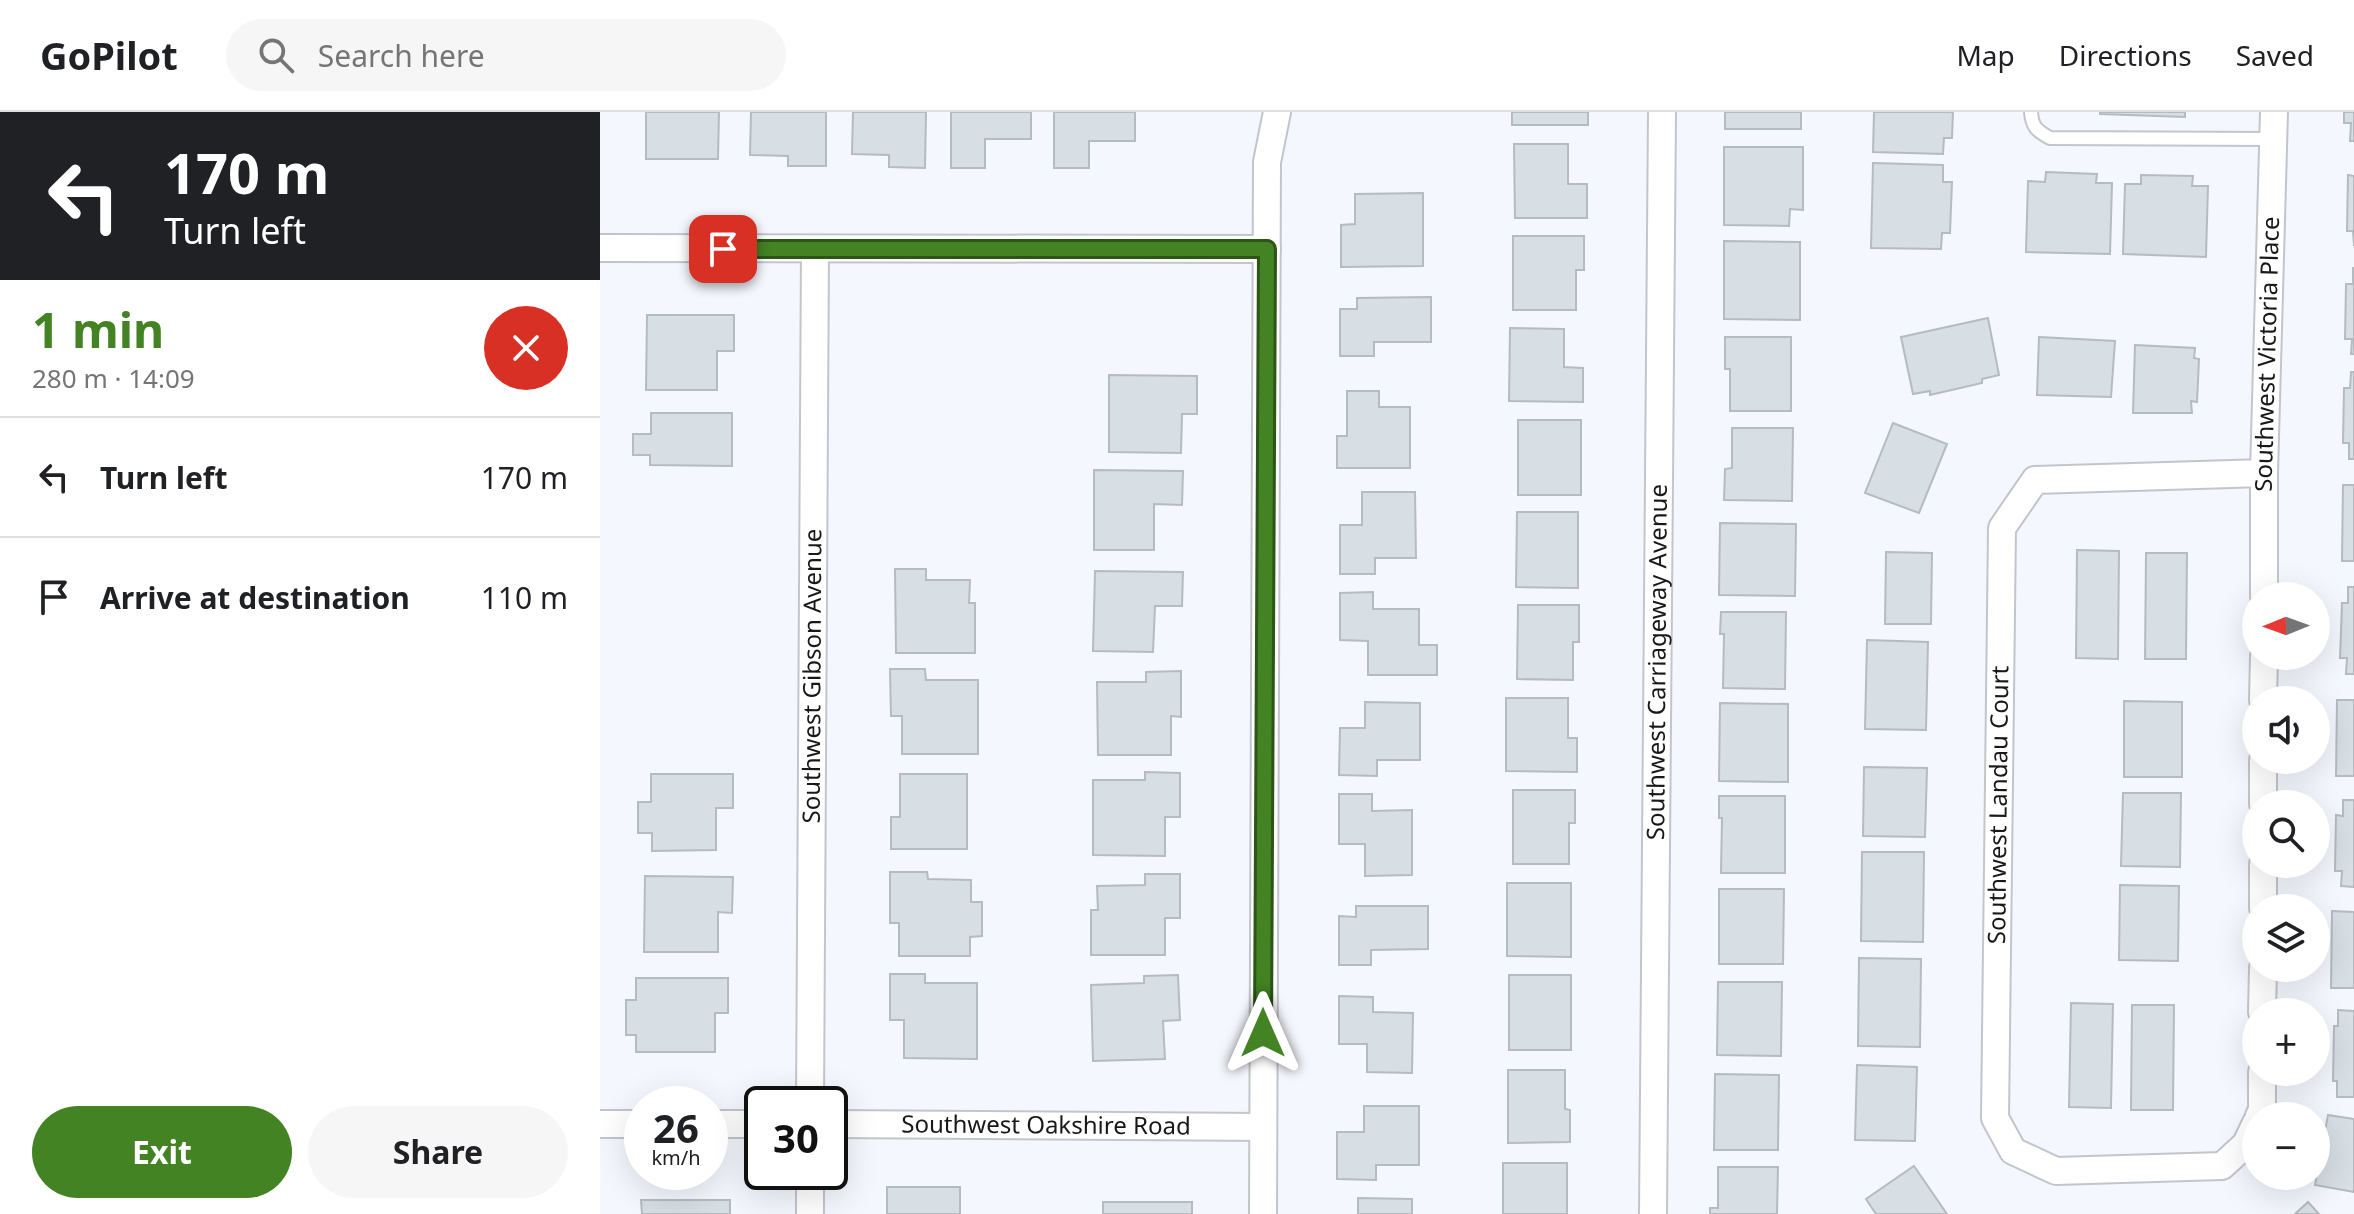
<!DOCTYPE html>
<meta charset="utf-8">
<style>
:root{--surface:#fff;--page:#f6f6f6;--text:#202124;--muted:#757577;--line:#e0e0e0;--accent:#438323}
body{margin:0;font-family:"Noto Sans",sans-serif;background:var(--page);color:var(--text);height:100vh;display:flex;flex-direction:column;font-size:30px;white-space:nowrap}
*{box-sizing:border-box;margin:0}
p{font-size:26px;color:var(--muted)}
.icon{flex:none;width:44px;height:44px;fill:none;stroke:currentColor;stroke-width:2;stroke-linecap:round;stroke-linejoin:round}
.map{position:relative;flex:1;overflow:hidden}
.side{display:flex;flex-direction:column;background:var(--surface);width:600px}
.side>*{flex:none}
.guide{background:#202124;color:#fff;overflow:hidden}
.needle{width:52px;rotate:269deg}
.tools{position:absolute;left:1642px;top:470px;display:grid;gap:16px}
.tools a{display:grid;place-items:center;width:88px;height:88px;border-radius:50%;background:var(--surface);box-shadow:0 8px 32px #0002;font-size:40px}
.speed{position:absolute;left:24px;top:974px;display:flex;gap:16px;font-size:40px;font-weight:700;text-align:center}
.speed>*{display:grid;place-content:center;width:104px;height:104px;border-radius:50%;background:var(--surface);box-shadow:0 8px 32px #0002;line-height:1}
.speed small{font-size:20px;font-weight:400}
.speed .limit{border:4px solid #111;border-radius:12px;background:#fff;color:#111}
.pin{position:absolute;display:grid;place-items:center;width:68px;height:68px;color:#fff;margin:-34px;border-radius:16px;box-shadow:0 4px 12px #0006}
.me{position:absolute;width:88px;margin:-44px;rotate:0deg;stroke-linejoin:round;filter:drop-shadow(0 0 6px #0008)}
.turn{display:flex;align-items:center;gap:28px;height:168px;padding:0 32px;font-size:36px}
.turn .icon{width:104px;height:104px;stroke-width:2.5}
.turn b{display:block;font-size:56px;line-height:68px}
.round{display:grid;place-items:center;flex:none;width:84px;height:84px;border-radius:42px;background:var(--page)}
.overview{display:flex;align-items:center;justify-content:space-between;height:136px;padding:0 32px}
h1{font-size:48px;font-weight:700;line-height:60px;color:var(--accent)}
.cta{display:flex;gap:16px;margin-top:auto;padding:16px 32px}
.cta a{flex:1;height:92px;border-radius:48px;background:var(--accent);color:#fff;font-size:32px;font-weight:700;line-height:92px;text-align:center}
.cta a+a{background:var(--page);color:var(--text)}
ul{padding:0;list-style:none}
li{display:flex;align-items:center;gap:24px;height:120px;padding:0 32px;border-top:2px solid var(--line)}
li div{flex:1}
li b{display:block;font-size:30px}
li em{font-style:normal}
header{display:flex;align-items:center;gap:48px;box-sizing:border-box;height:112px;padding:0 40px;background:var(--surface);border-bottom:2px solid var(--line)}
header strong{font-size:38px}
nav{display:flex;gap:44px;margin-inline-start:auto;font-size:28px}
.search{width:560px;height:72px;background:var(--page);display:flex;align-items:center;gap:20px;box-sizing:border-box;padding:0 28px;border-radius:44px;color:var(--muted);font-size:30px}
main{display:flex;flex:1;min-height:0}
.map>svg:first-child{display:block}
</style>
<header>
<strong>GoPilot</strong>
<div class="search"><svg class="icon" aria-label="search" viewBox="0 0 24 24"><circle cx="10" cy="10" r="6"/><path d="M15 15l6 6"/></svg>Search here</div>
<nav><a>Map</a><a>Directions</a><a>Saved</a></nav>
</header>
<main>
<section class="side">
<div class="guide">
<div class="turn"><svg class="icon" aria-label="left" viewBox="0 0 24 24"><path d="M17 20v-9H6M10 6l-5 5 5 5"/></svg><div><b>170 m</b>Turn left</div></div>
</div>
<div class="overview"><div><h1>1 min</h1><p>280 m · 14:09</p></div><a class="round" style="background:#d93025;color:#fff"><svg class="icon" aria-label="close" viewBox="0 0 24 24"><path d="M6 6l12 12M18 6L6 18"/></svg></a></div>
<ul>
<li><svg class="icon" aria-label="left" viewBox="0 0 24 24"><path d="M17 20v-9H6M10 6l-5 5 5 5"/></svg><div><b>Turn left</b></div><em>170 m</em></li>
<li><svg class="icon" aria-label="arrive" viewBox="0 0 24 24"><path d="M6 21V4h12l-3 4 3 4H6"/></svg><div><b>Arrive at destination</b></div><em>110 m</em></li>
</ul>
<div class="cta"><a>Exit</a><a>Share</a></div>
</section>
<div class="map">
<svg width="1754" height="1102" viewBox="0 0 1754 1102">
<rect width="100%" height="100%" fill="#f5f7fe"/>
<g fill="#d7dee4" stroke="#b4bbc1" stroke-width="2">
<polygon points="46,0 119,0 118,47 46,47"/>
<polygon points="151,0 226,0 226,54 188,54 188,44 150,43"/>
<polygon points="253,0 326,0 325,56 289,55 289,43 252,42"/>
<polygon points="351,0 431,0 431,27 385,27 385,56 351,56"/>
<polygon points="454,0 535,0 535,29 489,29 489,56 454,56"/>
<rect x="912" y="0" width="76" height="13"/>
<rect x="1125" y="0" width="76" height="17"/>
<polygon points="1274,0 1353,0 1352,26 1344,26 1343,42 1273,40"/>
<polygon points="1500,0 1585,0 1585,5 1500,2"/>
<polygon points="1744,0 1754,0 1754,29 1750,29 1751,11 1744,11"/>
<polygon points="914,32 968,32 968,72 987,72 987,106 915,106"/>
<polygon points="1124,35 1203,35 1203,98 1190,97 1189,114 1124,113"/>
<polygon points="1273,51 1343,53 1343,70 1352,70 1350,121 1342,121 1341,137 1271,136"/>
<polygon points="1446,60 1497,62 1496,71 1512,71 1510,142 1426,140 1428,69 1445,70"/>
<polygon points="1541,63 1593,64 1592,74 1608,74 1606,145 1523,142 1525,72 1541,72"/>
<polygon points="1748,63 1754,64 1754,134 1753,119 1747,119"/>
<polygon points="823,81 823,154 741,155 741,113 755,112 755,82"/>
<polygon points="913,124 984,124 984,158 976,158 976,198 913,198"/>
<polygon points="1124,129 1200,130 1200,208 1124,207"/>
<polygon points="1753,156 1754,156 1754,242 1751,242 1752,227 1745,227 1746,172 1753,172"/>
<polygon points="831,185 831,230 774,230 774,244 740,244 740,197 757,197 757,186"/>
<polygon points="47,203 134,203 134,239 117,239 117,278 46,278"/>
<polygon points="1388,206 1399,263 1382,267 1382,271 1330,283 1330,279 1313,282 1301,225"/>
<polygon points="910,216 964,217 964,255 983,256 983,290 909,289"/>
<polygon points="1125,225 1191,225 1191,299 1130,299 1130,257 1125,257"/>
<polygon points="1439,225 1515,229 1511,285 1437,283"/>
<polygon points="1535,233 1595,236 1594,246 1599,247 1597,290 1591,289 1592,301 1533,301"/>
<polygon points="1751,260 1754,260 1754,347 1749,347 1749,331 1743,331 1744,276 1750,276"/>
<polygon points="509,263 597,264 597,302 582,302 581,341 509,340"/>
<polygon points="747,279 779,279 779,295 810,295 810,356 737,356 737,324 747,324"/>
<polygon points="51,301 132,301 132,354 50,353 50,343 33,343 33,322 51,322"/>
<rect x="918" y="308" width="63" height="75"/>
<polygon points="1293,311 1347,332 1319,401 1265,381"/>
<polygon points="1132,316 1193,316 1192,389 1124,388 1125,357 1132,356"/>
<polygon points="494,358 583,359 582,393 554,392 554,438 494,438"/>
<polygon points="1743,373 1754,373 1754,449 1742,449"/>
<polygon points="762,380 815,380 816,446 775,446 775,462 740,462 740,413 762,413"/>
<polygon points="917,400 978,400 978,476 916,475"/>
<polygon points="1120,411 1196,412 1195,484 1119,483"/>
<polygon points="1477,438 1519,439 1518,547 1476,546"/>
<polygon points="1286,440 1332,441 1331,512 1285,512"/>
<polygon points="1546,441 1587,441 1586,547 1545,547"/>
<polygon points="295,457 326,457 326,468 370,468 369,491 375,491 375,541 296,541"/>
<polygon points="495,459 583,460 582,494 555,494 553,540 493,539"/>
<polygon points="1748,475 1754,475 1754,562 1746,562 1747,546 1740,546 1742,491 1748,491"/>
<polygon points="773,480 773,497 819,497 819,533 837,533 837,563 768,563 768,529 740,528 740,481"/>
<polygon points="918,493 979,493 979,530 973,530 973,568 917,567"/>
<polygon points="1121,500 1186,500 1185,577 1123,576 1124,522 1120,522"/>
<polygon points="1267,528 1328,530 1326,618 1265,617"/>
<polygon points="290,557 325,557 326,568 378,568 378,642 302,642 302,604 291,604"/>
<polygon points="581,559 581,605 571,604 571,643 498,643 497,570 546,570 546,560"/>
<polygon points="906,586 968,586 968,626 977,626 977,660 906,659"/>
<polygon points="1737,588 1754,588 1754,664 1736,664"/>
<polygon points="1524,589 1582,590 1582,665 1524,665"/>
<polygon points="765,590 820,591 820,648 777,648 777,664 739,663 740,616 765,616"/>
<polygon points="1120,591 1188,592 1188,670 1119,669"/>
<polygon points="1264,655 1327,656 1325,725 1263,724"/>
<polygon points="545,660 580,661 580,705 565,705 565,744 493,743 493,668 545,668"/>
<polygon points="51,662 133,662 133,696 116,696 116,738 52,739 52,721 38,721 38,690 51,690"/>
<polygon points="300,662 367,662 367,737 291,737 291,705 300,705"/>
<polygon points="913,678 975,678 975,711 969,711 969,752 913,752"/>
<polygon points="1523,681 1581,681 1580,755 1521,754"/>
<polygon points="739,682 772,682 772,699 812,698 812,763 765,764 765,732 739,732"/>
<polygon points="1119,684 1185,684 1185,761 1121,761 1122,706 1119,706"/>
<polygon points="1743,688 1754,688 1754,775 1741,774 1742,759 1735,759 1736,703 1743,704"/>
<polygon points="1262,740 1324,740 1323,830 1261,829"/>
<polygon points="290,760 327,760 328,767 371,768 371,790 382,790 382,824 370,825 370,844 299,844 299,811 290,811"/>
<polygon points="545,762 580,762 580,806 565,806 565,843 491,843 491,798 498,798 497,774 545,773"/>
<polygon points="45,764 133,765 132,801 118,800 118,840 44,840"/>
<polygon points="907,771 971,771 971,845 907,844"/>
<polygon points="1520,773 1579,774 1578,849 1519,848"/>
<polygon points="1119,777 1184,777 1183,852 1119,852"/>
<polygon points="756,794 828,794 828,837 771,838 771,853 739,853 739,804 756,805"/>
<polygon points="1732,799 1754,800 1754,876 1731,876"/>
<polygon points="1259,846 1321,847 1320,935 1258,934"/>
<polygon points="290,862 325,862 325,871 377,871 377,947 304,946 304,908 290,908"/>
<polygon points="578,863 580,908 563,909 565,947 493,949 491,873 544,871 544,864"/>
<rect x="909" y="863" width="62" height="75"/>
<polygon points="36,866 128,866 128,901 115,901 115,940 36,940 36,923 26,923 26,888 36,888"/>
<polygon points="1118,870 1182,870 1181,944 1117,943"/>
<polygon points="739,884 773,885 773,900 813,901 812,961 767,960 767,932 739,932"/>
<polygon points="1471,891 1513,892 1511,996 1469,995"/>
<polygon points="1532,893 1574,893 1573,998 1531,998"/>
<polygon points="1738,898 1754,899 1754,985 1737,985 1737,969 1733,969 1734,914 1738,914"/>
<polygon points="1257,953 1317,955 1315,1029 1255,1028"/>
<polygon points="908,958 965,958 965,997 970,998 970,1030 908,1031"/>
<polygon points="1115,962 1179,963 1178,1038 1114,1038"/>
<polygon points="764,994 819,994 819,1053 776,1053 776,1068 737,1067 737,1020 764,1020"/>
<polygon points="1728,1003 1754,1007 1754,1080 1715,1073"/>
<rect x="903" y="1051" width="64" height="51"/>
<polygon points="1314,1054 1347,1102 1276,1102 1266,1087"/>
<polygon points="1118,1055 1178,1055 1177,1102 1110,1102 1110,1096 1118,1096"/>
<rect x="287" y="1075" width="73" height="27"/>
<polygon points="758,1086 812,1087 812,1102 758,1102"/>
<polygon points="41,1088 130,1088 130,1102 42,1102"/>
<rect x="503" y="1090" width="89" height="12"/>
<polygon points="1708,1090 1719,1102 1695,1102"/>
</g>
<g fill="none" stroke-linecap="round" stroke-linejoin="round">
<g stroke="#c3c5cd" stroke-width="16">
<path id="service" d="M 1431,0 C 1432,15 1437,19 1450,26 L 1674,27"/>
</g>
<g stroke="#c3c5cd" stroke-width="30">
<g id="minor">
<polyline points="0,136 667,137"/>
<path id="s1" d="M 1664,484 L 1664,361 L 1674,0"/>
<polyline points="1663,588 1664,544"/>
<polyline points="1663,692 1663,648"/>
<polyline points="1663,796 1663,752"/>
<polyline points="1662,900 1663,856"/>
<path id="s2" d="M 210,992 L 215,137"/>
<polyline points="1659,1004 1662,998 1662,960"/>
<path id="s3" d="M 1656,1011 L 1646,1032 L 1622,1054 L 1456,1059 L 1413,1039 L 1395,1006 L 1402,416 L 1435,368 L 1664,361"/>
<polyline points="0,1012 42,1012"/>
<polyline points="110,1012 162,1012"/>
<path id="s4" d="M 230,1012 L 663,1015"/>
<polyline points="210,1102 210,1060"/>
<polyline points="663,1102 667,50 677,0"/>
<path id="s5" d="M 1053,1102 L 1062,0"/>
</g>
</g>
<use href="#service" stroke="#fff" stroke-width="12"/>
<use href="#minor" stroke="#fff" stroke-width="26"/>
</g>
<g fill="none" stroke-linecap="round" stroke-linejoin="round">
<g stroke="#2c5517" stroke-width="20">
<polyline id="route" points="123,137 667,137 663,921"/>
</g>
<use href="#route" stroke="#438323" stroke-width="14"/>
</g>
<g text-anchor="middle" stroke-width="7" stroke-linejoin="round" paint-order="stroke">
<g font-size="24" fill="#18181b" stroke="#fff">
<text dy="8" stroke="none"><textPath href="#s1" startOffset="242">Southwest Victoria Place</textPath></text>
<text dy="8" stroke="none"><textPath href="#s5" startOffset="552">Southwest Carriageway Avenue</textPath></text>
<text dy="8" stroke="none"><textPath href="#s2" startOffset="428">Southwest Gibson Avenue</textPath></text>
<text dy="8" stroke="none"><textPath href="#s3" startOffset="620">Southwest Landau Court</textPath></text>
<text dy="8" stroke="none"><textPath href="#s4" startOffset="216">Southwest Oakshire Road</textPath></text>
</g>
</g>
</svg>
<div class="tools">
<a><svg class="needle" viewBox="-14 -14 28 28"><path d="M0-13l5 13h-10z" fill="#e53935"/><path d="M0 13l5-13h-10z" fill="#757577"/></svg></a>
<a><svg class="icon" aria-label="sound" viewBox="0 0 24 24"><path d="M4 9h4l5-4v14l-5-4H4zM17 9q2 3 0 6"/></svg></a>
<a><svg class="icon" aria-label="search" viewBox="0 0 24 24"><circle cx="10" cy="10" r="6"/><path d="M15 15l6 6"/></svg></a>
<a><svg class="icon" aria-label="layers" viewBox="0 0 24 24"><path d="M12 4l9 5-9 5-9-5zM3 14l9 5 9-5"/></svg></a>
<a>+</a>
<a>−</a>
</div>
<div class="speed"><div>26<small>km/h</small></div><div class="limit">30</div></div>
<div class="pin" style="left:123px;top:137px;background:#d93025"><svg class="icon" aria-label="arrive" viewBox="0 0 24 24"><path d="M6 21V4h12l-3 4 3 4H6"/></svg></div>
<svg class="me" style="left:663px;top:921px" viewBox="-20 -20 40 40"><path d="M0-17L14 15 0 8-14 15z" fill="#438323" stroke="#fff" stroke-width="4"/></svg>
</div>
</main>
